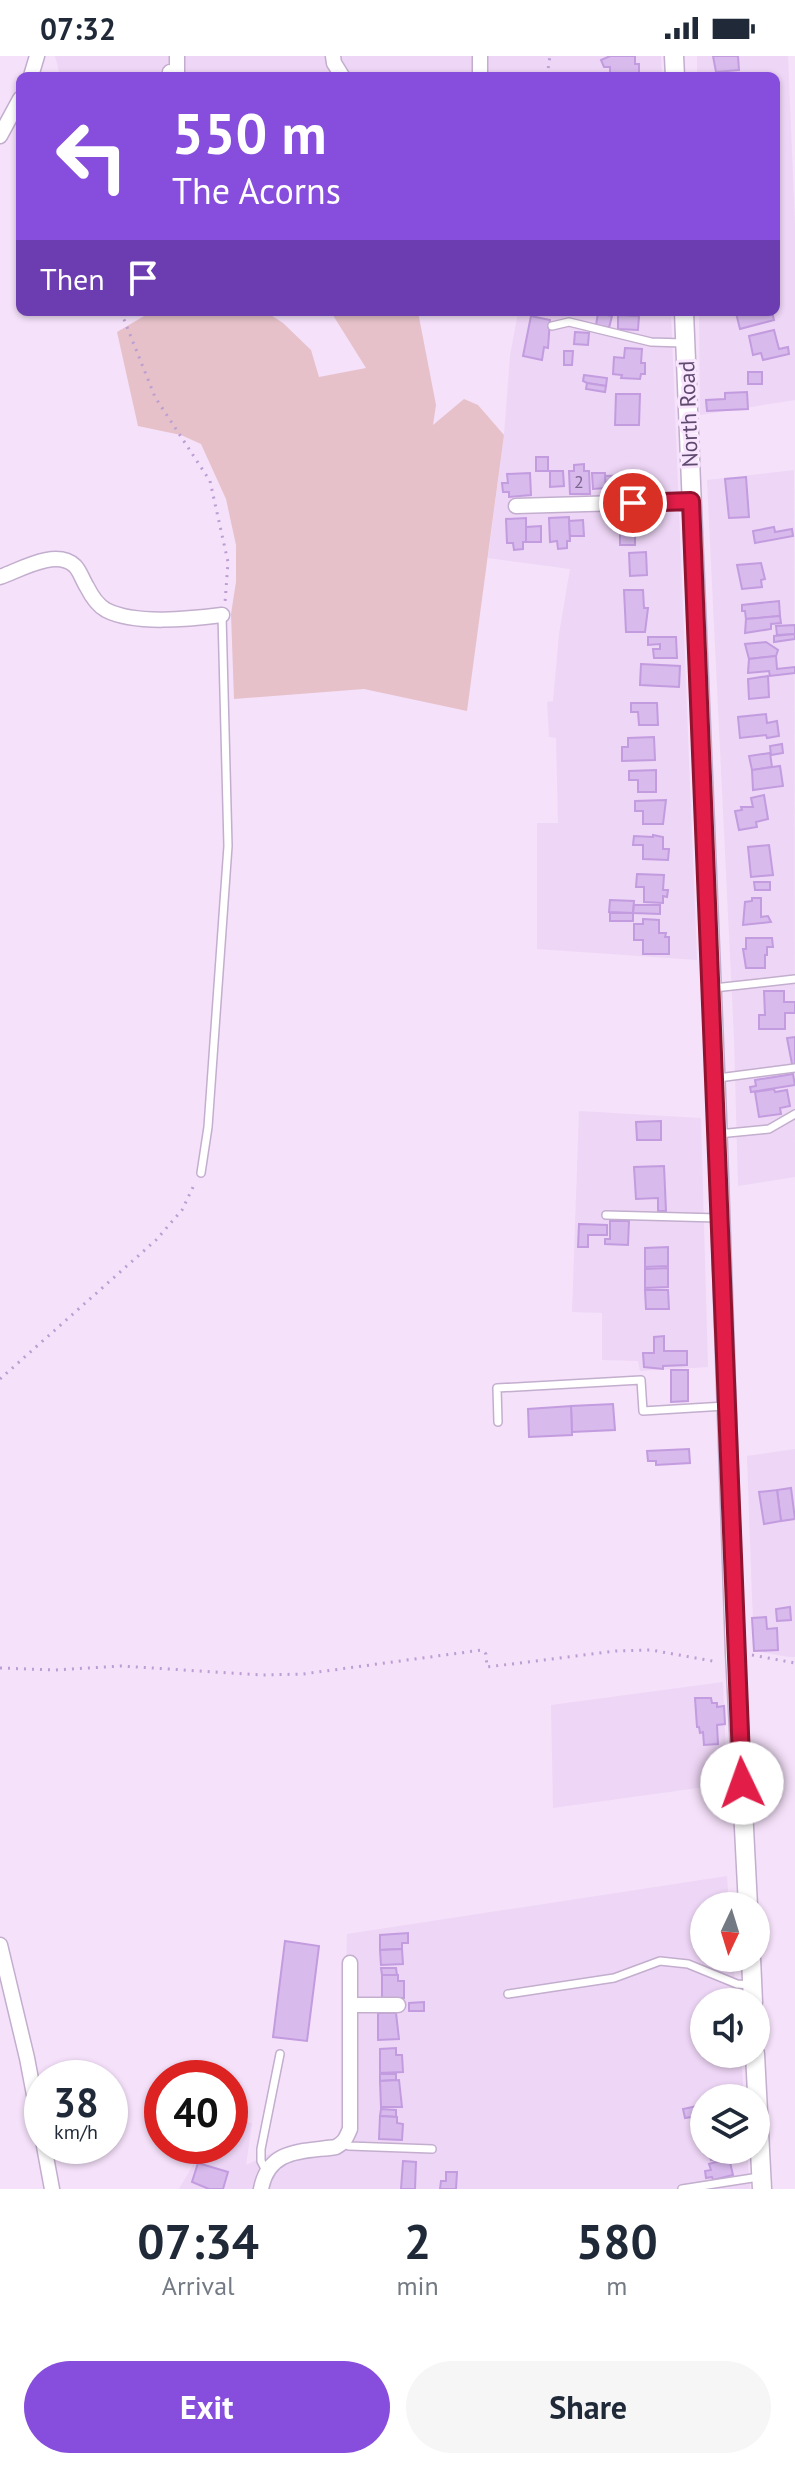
<!DOCTYPE html>
<style>
:root{--surface:#fff;--page:#f6f6f7;--text:#1f2937;--muted:#747a83;--accent:#874ddc}
body{margin:0;font-family:"PT Sans",sans-serif;background:var(--page);color:var(--text);height:100vh;display:flex;flex-direction:column;font-size:30px;white-space:nowrap}
*{box-sizing:border-box;margin:0}
p{font-size:26px;color:var(--muted)}
.icon{flex:none;width:44px;height:44px;fill:none;stroke:currentColor;stroke-width:2;stroke-linecap:round;stroke-linejoin:round}
.map{position:relative;height:2133px;overflow:hidden}
.details{display:flex;flex-direction:column;background:var(--surface);flex:1}
.details>*{flex:none}
.banner{position:absolute;left:16px;top:16px;width:764px;height:244px;border-radius:12px;box-shadow:0 2px 6px #0004;background:#874ddc;color:#fff;overflow:hidden}
.needle{width:52px;rotate:184deg}
.controls{position:absolute;left:690px;top:1836px;display:grid;gap:16px}
.controls a{display:grid;place-items:center;width:80px;height:80px;border-radius:50%;background:var(--surface);box-shadow:0 2px 6px #0004;font-size:40px}
.speed{position:absolute;left:24px;top:2004px;display:flex;gap:16px;font-size:40px;font-weight:700;text-align:center}
.speed>*{display:grid;place-content:center;width:104px;height:104px;border-radius:50%;background:var(--surface);box-shadow:0 2px 6px #0004;line-height:1}
.speed small{font-size:20px;font-weight:400}
.speed .limit{border:12px solid #d22;background:#fff;color:#111}
.pin{position:absolute;display:grid;place-items:center;width:68px;height:68px;color:#fff;margin:-34px;border:4px solid #fff;border-radius:50%;box-shadow:0 2px 8px #0007}
.me{position:absolute;width:88px;margin:-44px;rotate:357deg;stroke-linejoin:round;filter:drop-shadow(0 0 6px #0008)}
.turn{display:flex;align-items:center;gap:28px;height:168px;padding:0 24px;font-size:36px}
.turn .icon{width:104px;height:104px;stroke-width:2.5}
.turn b{display:block;font-size:56px;line-height:68px}
.then{display:flex;align-items:center;height:76px;padding:0 24px;background:#0003;gap:16px;font-size:30px}
.eta{display:flex;justify-content:space-evenly;align-items:center;height:136px;text-align:center}
.eta b{font-size:48px;font-weight:800;line-height:56px}
.cta{display:flex;gap:16px;margin-top:auto;padding:16px 24px}
.cta a{flex:1;height:92px;border-radius:48px;background:var(--accent);color:#fff;font-size:32px;font-weight:800;line-height:92px;text-align:center}
.cta a+a{background:var(--page);color:var(--text)}
.status{display:flex;justify-content:space-between;align-items:center;height:56px;padding:0 40px;background:var(--surface);direction:ltr}
.status svg{height:22px;fill:currentColor}
.map>svg:first-child{display:block}
</style>
<div class="status"><b>07:32</b><svg viewBox="0 0 49 12"><path d="M0 12V9h3v3zM5 12V6h3v6zM10 12V3h3v9zM15 12V0h3v12zM26 1h20v11H26zM47 4h2v5h-2z"/></svg></div>
<div class="map">
<svg width="795" height="2133" viewBox="0 0 795 2133">
<rect width="100%" height="100%" fill="#f5e1fa"/>
<g fill="#eed6f6">
<polygon points="55,0 661,0 662,20 60,20"/>
<polygon points="697,0 788,0 795,169 795,344 700,359 699,256 776,256 776,20 697,20"/>
<polygon points="518,256 671,256 697,904 537,893 537,767 558,767 556,682 549,681 547,646 553,645 559,578 570,513 488,502 504,379 510,300"/>
<polygon points="794,414 795,1121 738,1130 734,982 707,424"/>
<polygon points="579,1055 701,1062 708,1311 640,1315 638,1305 602,1304 602,1257 572,1256"/>
<polygon points="795,1393 795,1601 789,1601 754,1595 747,1400"/>
<polygon points="723,1626 727,1728 553,1752 551,1649"/>
<polygon points="727,1820 729,1850 704,1850 704,1902 733,1902 737,1946 704,1946 704,1998 741,1998 744,2042 704,2042 704,2094 747,2094 750,2133 179,2133 204,2090 230,2090 230,2064 252,2067 246,2109 284,2091 337,2082 342,2073 347,1878"/>
</g>
<polygon fill="#e6c1c9" points="151,256 266,256 283,267 311,294 319,321 366,312 331,256 418,256 436,349 433,369 464,343 478,349 504,379 467,655 364,633 234,643 231,558 236,526 236,489 226,443 201,388 181,379 138,370 117,276"/>
<g fill="#d8baed" stroke="#c29cdf" stroke-width="2">
<polygon points="610,0 635,0 635,8 639,8 639,20 610,20 610,11 604,11 601,4"/>
<polygon points="713,0 738,0 739,14 716,16"/>
<polygon points="772,256 774,264 740,273 736,257"/>
<polygon points="598,257 612,260 609,272 596,269"/>
<polygon points="618,259 639,260 638,274 618,273"/>
<polygon points="531,260 550,264 548,292 544,291 542,304 523,300"/>
<polygon points="774,274 779,293 788,291 789,298 763,304 761,297 753,299 749,280"/>
<polygon points="575,276 589,277 588,289 574,288"/>
<polygon points="625,292 642,293 641,307 645,307 645,318 641,318 640,323 621,322 622,319 613,318 614,301 624,302"/>
<polygon points="564,295 573,295 572,309 564,309"/>
<rect x="748" y="316" width="14" height="12"/>
<polygon points="584,319 607,322 606,330 587,327 583,325"/>
<polygon points="587,327 606,330 605,336 586,333"/>
<polygon points="747,336 748,353 707,355 706,344 725,343 725,337"/>
<polygon points="616,338 640,338 639,369 615,369"/>
<rect x="536" y="401" width="12" height="14"/>
<polygon points="584,408 584,415 589,415 590,438 570,438 569,415 574,415 574,409"/>
<polygon points="550,415 563,415 564,430 550,431"/>
<polygon points="530,417 531,439 509,441 509,436 503,436 502,427 508,427 507,418"/>
<polygon points="592,417 605,417 606,432 593,433"/>
<polygon points="635,419 636,438 614,439 613,432 606,432 605,420"/>
<polygon points="746,421 749,461 729,462 725,423"/>
<polygon points="619,455 640,455 641,476 620,477 620,471 612,471 612,461 619,461"/>
<polygon points="569,461 570,485 567,485 567,492 558,493 557,485 550,486 549,462"/>
<polygon points="526,462 526,486 523,486 523,493 514,494 513,487 507,487 506,463"/>
<polygon points="583,464 584,480 570,480 569,465"/>
<polygon points="541,470 541,486 526,486 526,471"/>
<polygon points="774,471 775,476 792,473 793,480 755,487 753,475"/>
<polygon points="635,476 635,489 620,489 620,477"/>
<polygon points="646,496 647,519 630,520 629,497"/>
<polygon points="761,507 765,523 761,524 762,531 742,533 737,509"/>
<polygon points="624,534 643,534 644,552 648,552 645,576 626,576"/>
<polygon points="779,545 780,560 746,563 745,555 742,555 742,549"/>
<polygon points="780,560 781,567 771,568 771,573 745,577 746,563"/>
<polygon points="795,569 795,578 777,579 776,570"/>
<polygon points="795,578 795,583 774,586 774,580"/>
<polygon points="648,581 676,581 677,602 654,602 653,593 660,593 660,588 648,589"/>
<polygon points="766,586 778,594 776,600 749,603 745,588"/>
<polygon points="776,600 777,613 795,611 795,617 770,620 769,615 748,617 749,603"/>
<polygon points="641,608 680,610 679,631 640,629"/>
<polygon points="768,620 769,641 749,643 748,623"/>
<polygon points="631,647 657,647 658,669 639,669 638,656 631,656"/>
<polygon points="766,658 767,667 777,665 779,680 767,682 766,679 740,682 738,661"/>
<polygon points="654,681 655,704 622,705 622,691 628,691 628,682"/>
<polygon points="782,688 783,697 771,699 770,690"/>
<polygon points="770,697 772,711 752,714 749,700"/>
<polygon points="780,710 783,730 753,734 752,714"/>
<polygon points="656,714 656,736 638,736 638,724 629,724 629,715"/>
<polygon points="764,739 768,763 756,766 757,771 739,774 735,755 742,754 741,751 753,751 751,742"/>
<polygon points="666,744 663,768 643,768 643,755 635,755 635,745"/>
<polygon points="653,779 663,781 663,793 669,793 668,804 643,803 643,789 633,789 634,780 653,781"/>
<polygon points="769,789 773,819 751,821 748,791"/>
<polygon points="637,818 664,819 663,834 668,834 667,841 663,840 663,847 644,846 644,831 636,831"/>
<polygon points="754,826 770,826 770,834 755,834"/>
<polygon points="752,842 761,842 761,861 768,860 771,866 743,869 745,846 752,845"/>
<polygon points="610,844 634,845 633,857 609,856"/>
<polygon points="634,849 660,849 660,858 633,857"/>
<rect x="610" y="857" width="23" height="8"/>
<polygon points="643,863 659,864 659,877 666,877 665,881 669,881 669,898 643,898 643,884 634,884 634,868 643,868"/>
<polygon points="746,882 772,882 773,891 767,891 767,899 765,899 765,912 746,912 743,893 746,893"/>
<polygon points="764,935 784,935 784,946 795,946 795,957 785,957 785,973 759,973 759,959 765,959"/>
<polygon points="795,981 795,1008 792,1008 787,982"/>
<polygon points="793,1018 795,1029 751,1036 750,1031 756,1030 755,1024"/>
<polygon points="774,1033 775,1036 787,1034 790,1050 780,1052 781,1058 759,1061 755,1036"/>
<polygon points="661,1065 661,1084 637,1084 636,1066"/>
<polygon points="664,1110 666,1155 658,1155 658,1142 636,1143 634,1111"/>
<polygon points="610,1165 629,1165 628,1189 605,1188 605,1183 610,1183"/>
<polygon points="579,1168 607,1169 607,1179 588,1179 588,1191 578,1191"/>
<polygon points="668,1191 668,1210 645,1211 645,1192"/>
<polygon points="668,1212 668,1231 645,1232 645,1213"/>
<polygon points="645,1234 668,1234 669,1253 646,1253"/>
<polygon points="664,1280 664,1295 687,1295 687,1309 663,1310 663,1313 644,1311 643,1297 654,1297 654,1281"/>
<polygon points="671,1314 688,1314 688,1345 671,1346"/>
<polygon points="613,1348 615,1374 572,1376 571,1350"/>
<polygon points="571,1350 572,1379 529,1381 528,1353"/>
<polygon points="689,1393 690,1407 656,1409 656,1405 648,1405 647,1395"/>
<polygon points="791,1432 795,1463 781,1465 777,1434"/>
<polygon points="777,1434 781,1465 764,1468 759,1436"/>
<polygon points="790,1551 791,1564 777,1565 776,1553"/>
<polygon points="766,1561 767,1573 777,1572 778,1594 754,1595 752,1562"/>
<polygon points="695,1642 711,1642 712,1647 717,1647 717,1651 724,1650 725,1668 717,1669 718,1688 704,1689 703,1676 700,1677 699,1671 697,1671"/>
<polygon points="408,1877 408,1887 402,1887 402,1893 380,1894 380,1879"/>
<polygon points="285,1885 319,1890 307,1985 273,1981"/>
<polygon points="402,1893 403,1908 381,1909 380,1894"/>
<polygon points="381,1912 396,1912 397,1919 382,1919"/>
<polygon points="382,1919 398,1919 398,1925 404,1925 404,1942 382,1942"/>
<polygon points="424,1946 424,1955 409,1955 409,1947"/>
<polygon points="378,1957 396,1957 399,1983 378,1984"/>
<polygon points="396,1992 396,1999 402,1999 403,2016 380,2017 380,1993"/>
<polygon points="380,2018 396,2018 396,2024 380,2025"/>
<polygon points="399,2024 402,2051 381,2051 380,2025"/>
<polygon points="701,2046 704,2046 704,2059 685,2062 683,2053 702,2049"/>
<polygon points="381,2053 396,2054 396,2061 380,2060"/>
<polygon points="380,2060 397,2061 397,2067 403,2068 402,2084 379,2083"/>
<polygon points="708,2094 727,2094 729,2102 711,2104"/>
<polygon points="729,2102 733,2119 713,2124 712,2121 706,2122 705,2115 711,2114 709,2108"/>
<polygon points="403,2105 416,2106 415,2133 401,2133"/>
<polygon points="198,2107 228,2116 223,2133 209,2133 192,2126"/>
<polygon points="446,2116 457,2116 456,2133 440,2133 441,2125 446,2125"/>
</g>
<g fill="none" stroke-linecap="round" stroke-linejoin="round">
<g stroke="#c3aece" stroke-width="10">
<g id="service">
<polyline points="552,270 569,266 651,286 683,287"/>
<polyline points="714,932 795,923"/>
<polyline points="718,1022 795,1012"/>
<polyline points="718,1078 769,1073 795,1058"/>
<polyline points="201,1117 208,1071 228,790 222,559"/>
<polyline points="606,1159 718,1162"/>
<polyline points="498,1366 497,1332 641,1324 643,1355 725,1350"/>
<polyline points="508,1938 614,1922 660,1905 688,1908 737,1928 750,1929"/>
<polyline points="343,2087 349,2090 432,2093"/>
<polyline points="266,2115 261,2105 261,2093 280,1998"/>
<polyline points="682,2133 759,2121"/>
</g>
</g>
<g stroke="#c3aece" stroke-width="17">
<g id="minor">
<polyline points="333,0 334,7 342,20"/>
<polyline points="480,0 480,20"/>
<polyline points="170,16 177,17 177,0"/>
<polyline points="31,20 37,0"/>
<polyline points="0,80 20,43"/>
<polyline points="516,450 691,445"/>
<path d="M 0,521 C 20,514 56,492 75,510 C 80,515 83,525 87,531 C 92,541 97,549 106,554 C 135,569 190,563 222,559"/>
<polyline points="0,1889 27,2002 42,2081"/>
<polyline points="351,1949 398,1949"/>
<polyline points="44,2090 52,2133"/>
<path d="M 261,2133 C 269,2092 302,2096 336,2091 C 345,2086 346,2082 350,2073 L 350,1907"/>
</g>
</g>
<g stroke="#c3aece" stroke-width="21">
<g id="tertiary">
<polyline points="674,0 675,20"/>
<polyline points="684,256 717,1062 735,1596 748,1850"/>
<polyline points="751,1902 753,1946"/>
<polyline points="755,1998 762,2133"/>
</g>
</g>
<g stroke="#bb9ed2" stroke-width="3" stroke-dasharray="2 6" stroke-linecap="butt">
<polyline points="547,20 550,0"/>
<polyline points="121,256 155,341 210,425 228,506 225,547"/>
<polyline points="0,1323 156,1184 182,1154 195,1127"/>
<polyline points="752,1599 795,1607"/>
<polyline points="0,1612 55,1614 121,1610 262,1619 303,1618 482,1594 486,1598 487,1611 616,1595 651,1594 718,1606"/>
</g>
<use href="#service" stroke="#fff" stroke-width="7"/>
<use href="#minor" stroke="#fff" stroke-width="14"/>
<use href="#tertiary" stroke="#fff" stroke-width="18"/>
</g>
<g fill="none" stroke-linecap="round" stroke-linejoin="round">
<g stroke="#92132f" stroke-width="20">
<polyline id="route" points="633,447 691,445 742,1727"/>
</g>
<use href="#route" stroke="#e11d48" stroke-width="14"/>
</g>
<g text-anchor="middle" stroke-width="6" stroke-linejoin="round" paint-order="stroke">
<g font-size="18" fill="#7c668e">
<text x="579" y="432">2</text>
</g>
<g font-size="22" fill="#5e4a6f" stroke="#f9e6fe">
<text transform="translate(688 358) rotate(-92)" y="8">North Road</text>
</g>
</g>
</svg>
<div class="controls">
<a><svg class="needle" viewBox="-14 -14 28 28"><path d="M0-13l5 13h-10z" fill="#e53935"/><path d="M0 13l5-13h-10z" fill="#747a83"/></svg></a>
<a><svg class="icon" aria-label="sound" viewBox="0 0 24 24"><path d="M4 9h4l5-4v14l-5-4H4zM17 9q2 3 0 6"/></svg></a>
<a><svg class="icon" aria-label="layers" viewBox="0 0 24 24"><path d="M12 4l9 5-9 5-9-5zM3 14l9 5 9-5"/></svg></a>
</div>
<div class="speed"><div>38<small>km/h</small></div><div class="limit">40</div></div>
<div class="pin" style="left:633px;top:447px;background:#d93025"><svg class="icon" aria-label="arrive" viewBox="0 0 24 24"><path d="M6 21V4h12l-3 4 3 4H6"/></svg></div>
<svg class="me" style="left:742px;top:1727px" viewBox="-20 -20 40 40"><circle r="19" fill="#fff"/><path d="M0-13L10 11 0 6-10 11z" fill="#e11d48"/></svg>
<div class="banner">
<div class="turn"><svg class="icon" aria-label="left" viewBox="0 0 24 24"><path d="M17 20v-9H6M10 6l-5 5 5 5"/></svg><div><b>550 m</b>The Acorns</div></div>
<div class="then">Then<svg class="icon" aria-label="arrive" viewBox="0 0 24 24"><path d="M6 21V4h12l-3 4 3 4H6"/></svg></div>
</div>
</div>
<section class="details">
<div class="eta">
<div><b>07:34</b><p>Arrival</p></div>
<div><b>2</b><p>min</p></div>
<div><b>580</b><p>m</p></div>
</div>
<div class="cta"><a>Exit</a><a>Share</a></div>
</section>
